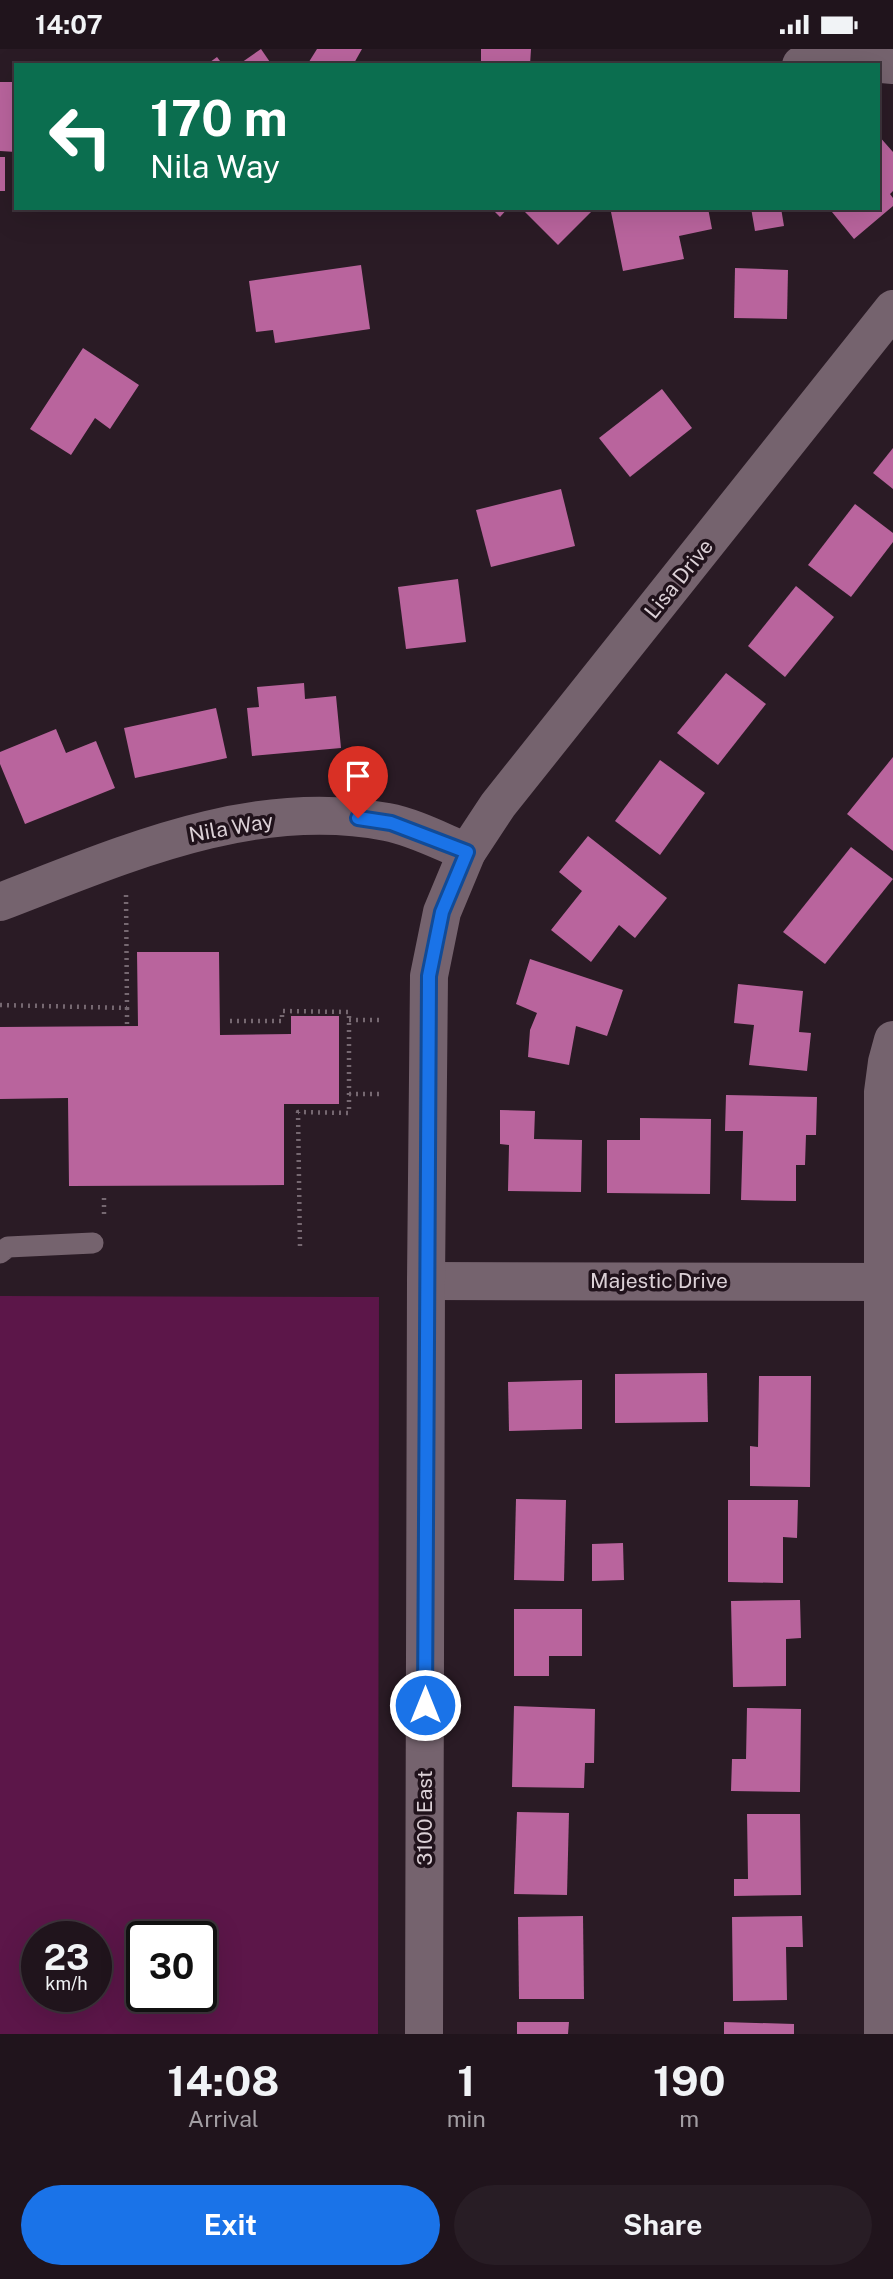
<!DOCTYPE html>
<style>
:root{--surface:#20141c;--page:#281d25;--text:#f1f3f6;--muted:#a29ea3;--line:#3d333b;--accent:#1a73e8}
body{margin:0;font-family:"Public Sans",sans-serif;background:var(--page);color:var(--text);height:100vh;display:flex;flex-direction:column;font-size:26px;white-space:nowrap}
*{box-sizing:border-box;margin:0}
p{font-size:23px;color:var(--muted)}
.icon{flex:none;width:38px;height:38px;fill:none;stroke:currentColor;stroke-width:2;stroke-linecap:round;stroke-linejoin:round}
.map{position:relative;height:1985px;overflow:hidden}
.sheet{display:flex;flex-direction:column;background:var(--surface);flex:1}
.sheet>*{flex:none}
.top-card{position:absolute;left:14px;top:14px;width:866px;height:147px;border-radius:0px;box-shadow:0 7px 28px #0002,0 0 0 2px var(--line);background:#0b6e4f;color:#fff;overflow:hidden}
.speed{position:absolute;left:21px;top:1872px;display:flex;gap:14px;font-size:35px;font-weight:700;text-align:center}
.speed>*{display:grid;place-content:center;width:91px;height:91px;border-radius:50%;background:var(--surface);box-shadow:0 7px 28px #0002,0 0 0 2px var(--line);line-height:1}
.speed small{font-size:18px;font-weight:400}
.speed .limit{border:4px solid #111;border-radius:10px;background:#fff;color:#111}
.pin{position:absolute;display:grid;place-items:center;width:60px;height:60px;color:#fff;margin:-72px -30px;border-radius:50% 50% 50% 0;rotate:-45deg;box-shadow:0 0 7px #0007}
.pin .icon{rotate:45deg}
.me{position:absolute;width:77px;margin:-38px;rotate:0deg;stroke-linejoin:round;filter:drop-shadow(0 0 5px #0008)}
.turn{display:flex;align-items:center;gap:24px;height:147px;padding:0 21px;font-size:32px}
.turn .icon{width:91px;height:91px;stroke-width:2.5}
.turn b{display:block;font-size:49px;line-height:60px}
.eta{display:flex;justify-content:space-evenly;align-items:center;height:119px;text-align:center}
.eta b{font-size:42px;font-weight:700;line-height:49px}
.button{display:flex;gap:14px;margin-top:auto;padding:14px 21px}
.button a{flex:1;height:80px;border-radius:42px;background:var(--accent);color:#fff;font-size:28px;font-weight:700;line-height:80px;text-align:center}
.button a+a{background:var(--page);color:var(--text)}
.status{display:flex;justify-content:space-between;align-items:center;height:49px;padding:0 35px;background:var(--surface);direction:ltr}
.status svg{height:19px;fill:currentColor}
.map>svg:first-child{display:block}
</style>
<div class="status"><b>14:07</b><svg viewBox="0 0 49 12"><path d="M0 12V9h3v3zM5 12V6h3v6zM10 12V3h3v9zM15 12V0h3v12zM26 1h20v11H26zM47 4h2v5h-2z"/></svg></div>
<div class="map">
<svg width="893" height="1985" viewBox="0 0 893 1985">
<rect width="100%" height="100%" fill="#2a1b25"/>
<path fill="#5c1649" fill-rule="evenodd" d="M 0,1247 L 379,1248 L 378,1985 L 0,1985 ZM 37,1888 L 96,1888 L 96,1948 L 37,1948 ZM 142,1888 L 201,1888 L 201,1948 L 142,1948 Z"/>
<g fill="#b9649d">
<polygon points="261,0 272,16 238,16"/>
<polygon points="317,0 362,0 353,16 307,16"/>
<polygon points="481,0 531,0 530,16 481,16"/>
<polygon points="217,8 223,16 206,16"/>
<polygon points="0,33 16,33 16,103 0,102"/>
<polygon points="878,86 893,103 893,142 890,145 893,149 893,157 854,190 832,163 836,159 878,159"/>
<rect x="0" y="108" width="5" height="34"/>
<polygon points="491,159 508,159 500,168"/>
<polygon points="521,159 593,159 594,160 558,196"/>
<polygon points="630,159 708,159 712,180 679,187 684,210 623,222 611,163"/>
<polygon points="751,159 781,159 784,177 755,182"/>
<polygon points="361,216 370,280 275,294 273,281 256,283 249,232"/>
<polygon points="735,219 788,221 787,270 734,269"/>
<polygon points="83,299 139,336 110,380 95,369 71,406 30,380"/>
<polygon points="662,340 692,379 630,428 599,389"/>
<polygon points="893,399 893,440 873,424"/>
<polygon points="561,440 575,497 491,518 476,461"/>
<polygon points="855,455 893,484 893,493 851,548 808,516"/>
<polygon points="458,530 466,593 406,600 398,538"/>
<polygon points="796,537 834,568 785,628 748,597"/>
<polygon points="726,624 766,655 718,716 677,684"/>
<polygon points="304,634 305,650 336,647 341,699 252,707 247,659 259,658 257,638"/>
<polygon points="216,659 227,709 135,729 124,679"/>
<polygon points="56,680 66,704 96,692 115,739 25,775 0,715 0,703"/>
<polygon points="893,708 893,802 847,765"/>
<polygon points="660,711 705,744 660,806 615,772"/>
<polygon points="588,787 667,849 635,889 619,876 591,913 551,881 582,842 559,823"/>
<polygon points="851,798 893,830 825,915 783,883"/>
<polygon points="137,903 219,903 220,986 291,985 291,967 339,967 339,1055 284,1055 284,1136 69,1137 68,1049 0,1050 0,978 138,977"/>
<polygon points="530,910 623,941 607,987 576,977 569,1016 528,1008 530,981 537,964 516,955"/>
<polygon points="738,935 803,942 799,983 811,984 807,1022 749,1016 754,976 734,974"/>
<polygon points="726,1046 817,1048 816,1086 806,1086 805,1116 796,1116 796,1152 741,1151 743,1082 725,1082"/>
<polygon points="500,1061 535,1062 534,1090 582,1091 581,1143 508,1142 509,1096 500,1095"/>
<polygon points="640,1069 711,1070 710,1145 607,1144 607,1091 640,1091"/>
<polygon points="707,1324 708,1373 615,1374 615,1325"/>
<polygon points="759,1327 811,1327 810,1438 750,1437 750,1397 758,1398"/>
<polygon points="582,1331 582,1380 509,1382 508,1333"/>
<polygon points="516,1450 566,1451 564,1532 514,1531"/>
<polygon points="728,1451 798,1451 797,1489 783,1488 783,1534 728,1533"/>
<polygon points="623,1494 624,1531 592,1532 592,1495"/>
<polygon points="800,1551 801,1589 786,1590 786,1637 733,1638 731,1552"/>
<polygon points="514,1560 582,1560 582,1607 549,1607 549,1627 514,1627"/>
<polygon points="514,1657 595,1660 594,1714 585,1714 584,1739 512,1738"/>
<polygon points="747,1659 801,1660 800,1743 731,1742 732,1710 746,1710"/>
<polygon points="517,1763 569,1764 567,1846 514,1845"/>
<polygon points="747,1765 800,1765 801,1846 734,1847 734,1830 748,1830"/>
<polygon points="583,1867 584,1950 519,1950 518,1868"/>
<polygon points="802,1867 803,1898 786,1898 787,1951 733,1952 732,1868"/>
<polygon points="517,1973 569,1973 568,1985 517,1985"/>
<polygon points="724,1973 794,1975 794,1985 724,1985"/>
</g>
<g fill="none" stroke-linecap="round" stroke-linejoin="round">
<g stroke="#766871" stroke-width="4.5" stroke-dasharray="2 5" stroke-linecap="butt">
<polyline points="0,956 127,959 126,845"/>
<polyline points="127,959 127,977"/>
<polyline points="349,971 379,971"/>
<polyline points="230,972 282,972 282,962 349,963 349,1064 298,1063 300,1198"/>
<polyline points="349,1045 379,1045"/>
<polyline points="104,1149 104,1169"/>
</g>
<polyline stroke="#75636e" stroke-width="21" points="0,1204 8,1198 93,1194"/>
<g stroke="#75636e" stroke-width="38">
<polyline points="801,16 859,13 893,16"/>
<path d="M 0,853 C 123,806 252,747 387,773 C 414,778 442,793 467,803"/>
<polyline points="426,1232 893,1233"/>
<polyline points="424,1985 426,1232 429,927 442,863 467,803 498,756 893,260"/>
<polyline points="883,1985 883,1043 887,1013 893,991"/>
</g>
</g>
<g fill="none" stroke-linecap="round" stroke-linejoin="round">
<g stroke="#114b97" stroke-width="18">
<polyline id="route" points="358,769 391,774 467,803 442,863 429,927 425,1656"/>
</g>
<use href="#route" stroke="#1a73e8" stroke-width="12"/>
</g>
<g text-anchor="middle" stroke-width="7" stroke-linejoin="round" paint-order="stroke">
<g font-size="21" fill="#dbd0d6" stroke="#20121b">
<text transform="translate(679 530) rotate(-51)" y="7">Lisa Drive</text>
<text transform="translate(231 779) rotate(-10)" y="7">Nila Way</text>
<text x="659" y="1239">Majestic Drive</text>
<text transform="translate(425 1769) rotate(-90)" y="7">3100 East</text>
</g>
</g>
</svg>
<div class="speed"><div>23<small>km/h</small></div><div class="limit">30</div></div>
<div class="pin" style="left:358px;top:769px;background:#d93025"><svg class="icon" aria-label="arrive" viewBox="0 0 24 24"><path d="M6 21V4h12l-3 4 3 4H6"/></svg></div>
<svg class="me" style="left:425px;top:1656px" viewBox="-20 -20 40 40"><circle r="17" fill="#1a73e8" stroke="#fff" stroke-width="3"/><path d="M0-11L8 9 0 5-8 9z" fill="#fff"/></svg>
<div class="top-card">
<div class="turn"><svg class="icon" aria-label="left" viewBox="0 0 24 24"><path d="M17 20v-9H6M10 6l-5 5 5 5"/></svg><div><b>170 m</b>Nila Way</div></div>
</div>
</div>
<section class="sheet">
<div class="eta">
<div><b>14:08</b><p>Arrival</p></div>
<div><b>1</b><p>min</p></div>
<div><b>190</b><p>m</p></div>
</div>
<div class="button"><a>Exit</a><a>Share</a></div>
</section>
